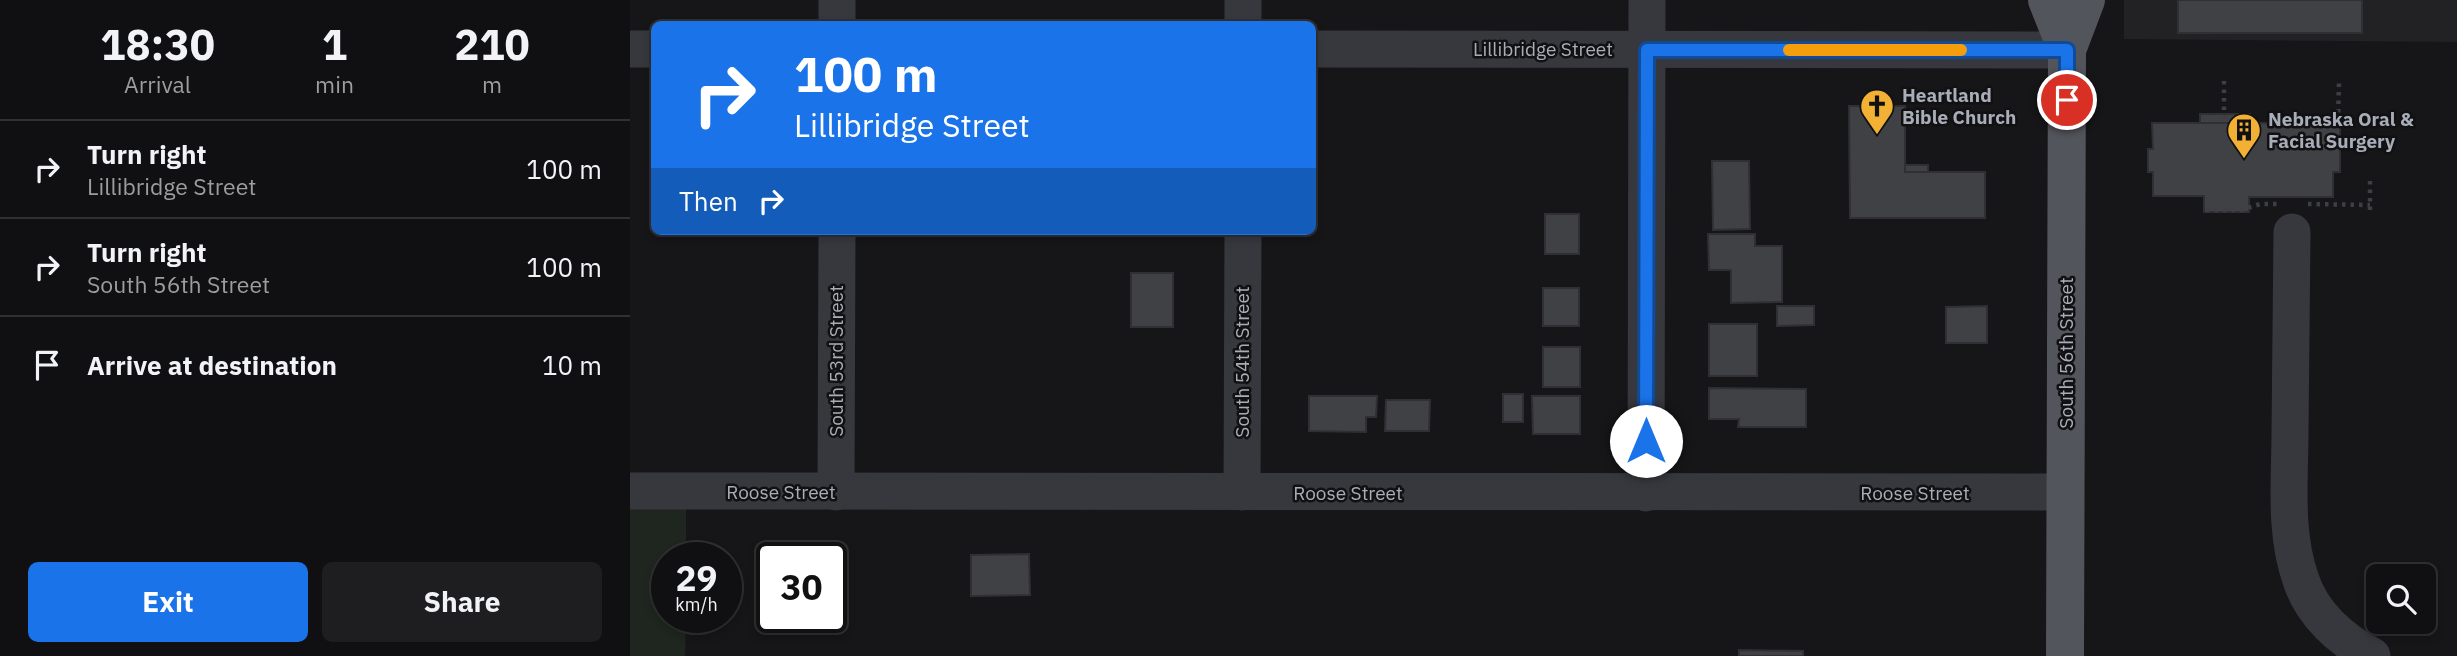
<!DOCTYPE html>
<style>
:root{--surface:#101012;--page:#1e1e20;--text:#f1f3f6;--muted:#9c9d9f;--line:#303032;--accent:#1a73e8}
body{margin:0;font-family:"IBM Plex Sans",sans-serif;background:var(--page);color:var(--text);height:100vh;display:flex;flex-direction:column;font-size:26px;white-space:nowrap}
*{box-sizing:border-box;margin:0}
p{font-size:23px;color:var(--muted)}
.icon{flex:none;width:38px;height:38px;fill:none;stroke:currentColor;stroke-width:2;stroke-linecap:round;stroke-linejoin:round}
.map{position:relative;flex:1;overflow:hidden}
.sheet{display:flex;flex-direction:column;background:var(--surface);width:630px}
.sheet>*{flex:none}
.top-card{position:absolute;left:21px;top:21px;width:665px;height:214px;border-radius:10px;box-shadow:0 4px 10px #0003,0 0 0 2px var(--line);background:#1a73e8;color:#fff;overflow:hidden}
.fabs{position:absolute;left:1736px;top:564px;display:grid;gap:14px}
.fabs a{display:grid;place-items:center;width:70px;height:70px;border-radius:10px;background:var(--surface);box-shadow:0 4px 10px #0003,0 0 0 2px var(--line);font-size:35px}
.speed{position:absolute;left:21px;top:542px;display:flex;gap:14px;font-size:35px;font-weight:700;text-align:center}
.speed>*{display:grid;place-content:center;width:91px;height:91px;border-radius:50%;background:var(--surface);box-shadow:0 4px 10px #0003,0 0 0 2px var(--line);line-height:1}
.speed small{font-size:18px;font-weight:400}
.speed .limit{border:4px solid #111;border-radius:10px;background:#fff;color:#111}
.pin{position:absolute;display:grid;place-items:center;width:60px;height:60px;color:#fff;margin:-30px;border:4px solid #fff;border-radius:50%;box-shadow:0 2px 7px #0007}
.me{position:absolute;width:77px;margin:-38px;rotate:0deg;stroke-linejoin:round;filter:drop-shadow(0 0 5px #0008)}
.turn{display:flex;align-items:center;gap:24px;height:147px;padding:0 28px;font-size:32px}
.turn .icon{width:91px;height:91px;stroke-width:2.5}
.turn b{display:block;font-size:49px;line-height:60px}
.then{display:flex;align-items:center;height:66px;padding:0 28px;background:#0003;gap:14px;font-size:26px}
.eta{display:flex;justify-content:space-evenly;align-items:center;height:119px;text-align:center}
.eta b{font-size:42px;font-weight:700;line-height:49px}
.cta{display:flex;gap:14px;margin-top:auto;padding:14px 28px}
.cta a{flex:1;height:80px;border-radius:10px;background:var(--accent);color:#fff;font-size:28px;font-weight:700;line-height:80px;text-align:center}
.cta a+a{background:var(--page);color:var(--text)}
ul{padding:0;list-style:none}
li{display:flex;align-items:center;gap:21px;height:98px;padding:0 28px;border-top:2px solid var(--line)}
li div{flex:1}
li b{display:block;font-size:26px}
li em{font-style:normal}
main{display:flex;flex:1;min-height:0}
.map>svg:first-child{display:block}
</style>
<main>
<section class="sheet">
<div class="eta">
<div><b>18:30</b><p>Arrival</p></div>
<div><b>1</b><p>min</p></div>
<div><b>210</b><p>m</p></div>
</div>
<ul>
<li><svg class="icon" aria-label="right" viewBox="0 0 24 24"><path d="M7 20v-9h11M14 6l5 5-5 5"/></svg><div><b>Turn right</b><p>Lillibridge Street</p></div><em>100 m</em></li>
<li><svg class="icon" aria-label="right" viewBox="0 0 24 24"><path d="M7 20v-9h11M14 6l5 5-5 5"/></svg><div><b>Turn right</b><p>South 56th Street</p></div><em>100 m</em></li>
<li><svg class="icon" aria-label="arrive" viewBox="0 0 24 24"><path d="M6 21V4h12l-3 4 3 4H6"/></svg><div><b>Arrive at destination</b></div><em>10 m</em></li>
</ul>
<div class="cta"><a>Exit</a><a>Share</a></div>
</section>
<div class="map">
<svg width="1827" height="656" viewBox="0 0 1827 656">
<rect width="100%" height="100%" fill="#161618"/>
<polygon fill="#222225" points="1494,0 1827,0 1827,42 1494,39"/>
<polygon fill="#1e261f" points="0,491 56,492 56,558 37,558 37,618 56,618 55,656 0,656"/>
<g fill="#404145" stroke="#303034" stroke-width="2">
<rect x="1548" y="0" width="184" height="33"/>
<polygon points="1219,106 1275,106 1275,172 1355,172 1355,218 1220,218"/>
<rect x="1570" y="114" width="50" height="9"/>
<polygon points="1522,123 1710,123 1710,172 1703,172 1703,197 1619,197 1619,212 1574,212 1574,196 1523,196 1523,172 1518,172 1518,149 1523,149"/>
<polygon points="1082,161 1119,161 1120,229 1083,230"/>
<rect x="1275" y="165" width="23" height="7"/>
<rect x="915" y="214" width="34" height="40"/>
<polygon points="1078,234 1125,234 1125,246 1152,246 1152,302 1101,303 1101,270 1079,270"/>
<rect x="501" y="273" width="42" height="54"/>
<rect x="913" y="288" width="36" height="38"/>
<polygon points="1147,306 1184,306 1184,325 1147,326"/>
<polygon points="1357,306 1357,343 1316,343 1316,307"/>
<rect x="1079" y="324" width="48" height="52"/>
<rect x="913" y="347" width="37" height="40"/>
<polygon points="1079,388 1176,389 1176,427 1108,427 1109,419 1079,419"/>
<rect x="873" y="394" width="20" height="28"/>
<polygon points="679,396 747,396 746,417 736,417 736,432 679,431"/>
<polygon points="902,396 950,396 950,434 903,434"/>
<polygon points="756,400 800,400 799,431 755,431"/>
<polygon points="399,554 400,595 341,596 341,555"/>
<polygon points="1109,650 1173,651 1173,656 1109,656"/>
</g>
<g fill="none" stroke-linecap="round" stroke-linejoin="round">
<g stroke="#3d3f44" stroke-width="4.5" stroke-dasharray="3.5 5" stroke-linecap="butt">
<polyline points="1594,81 1594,120"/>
<polyline points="1708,121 1709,82"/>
<polyline points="1678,204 1740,205"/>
<polyline points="1576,210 1612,210 1630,204 1648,204"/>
<polyline points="1740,210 1740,176"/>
</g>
<g stroke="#37383d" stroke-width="37">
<polyline points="207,24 207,0"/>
<polyline points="613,24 613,0"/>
<polyline points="0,49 24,49"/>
<polyline points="682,49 1437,50"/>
<path d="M 1662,232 C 1661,299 1661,365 1660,431 C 1660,480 1654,533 1671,580 C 1682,614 1711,640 1742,656"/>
<polyline points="0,491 1435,492"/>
<polyline points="206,492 207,231"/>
<polyline points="612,492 613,231"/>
<polyline points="1016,493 1017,0"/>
</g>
<g stroke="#53555c" stroke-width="38">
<polyline points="1417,0 1437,50"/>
<polyline points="1435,656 1437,50 1456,0"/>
</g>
</g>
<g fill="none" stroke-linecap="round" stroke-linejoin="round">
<g stroke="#114b97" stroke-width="18">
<polyline id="route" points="1016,441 1017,50 1437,50 1437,100"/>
</g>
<use href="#route" stroke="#1a73e8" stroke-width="12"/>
<polyline stroke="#f59e0b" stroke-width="12" points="1159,50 1331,50"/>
</g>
<defs>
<g id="church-pin" transform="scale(1.75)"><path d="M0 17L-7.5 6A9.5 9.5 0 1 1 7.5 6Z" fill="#f2b134" stroke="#111113"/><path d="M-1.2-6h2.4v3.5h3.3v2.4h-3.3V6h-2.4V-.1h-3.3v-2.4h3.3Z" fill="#111"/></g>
<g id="building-pin" transform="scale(1.75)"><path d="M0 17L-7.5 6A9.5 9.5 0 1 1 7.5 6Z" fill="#f2b134" stroke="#111113"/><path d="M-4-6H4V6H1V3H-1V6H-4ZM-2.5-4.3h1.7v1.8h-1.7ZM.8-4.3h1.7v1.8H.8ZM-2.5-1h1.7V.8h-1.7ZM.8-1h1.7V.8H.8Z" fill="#111"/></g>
</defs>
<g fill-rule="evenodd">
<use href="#church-pin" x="1247" y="106"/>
<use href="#building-pin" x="1614" y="130"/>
</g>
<g text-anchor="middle" stroke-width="5" stroke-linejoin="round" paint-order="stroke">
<g font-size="19" fill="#a8adb8" stroke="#111113">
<text x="913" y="56">Lillibridge Street</text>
<text transform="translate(1436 353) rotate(-90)" y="7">South 56th Street</text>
<text transform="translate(206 361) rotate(-90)" y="7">South 53rd Street</text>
<text transform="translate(612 362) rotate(-90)" y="7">South 54th Street</text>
<text x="151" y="499">Roose Street</text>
<text x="718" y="500">Roose Street</text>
<text x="1285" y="500">Roose Street</text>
</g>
<g font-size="19" font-weight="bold" fill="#a8adb8" stroke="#111113" text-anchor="start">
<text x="1272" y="102">Heartland<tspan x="1272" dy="22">Bible Church</tspan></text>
<text x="1638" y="126">Nebraska Oral &amp;<tspan x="1638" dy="22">Facial Surgery</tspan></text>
</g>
</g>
</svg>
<div class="fabs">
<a><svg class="icon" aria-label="search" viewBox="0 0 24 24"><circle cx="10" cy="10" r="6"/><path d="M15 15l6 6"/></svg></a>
</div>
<div class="speed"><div>29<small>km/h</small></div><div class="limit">30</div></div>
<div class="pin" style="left:1437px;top:100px;background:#d93025"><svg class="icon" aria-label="arrive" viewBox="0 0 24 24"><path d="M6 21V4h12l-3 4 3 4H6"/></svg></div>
<svg class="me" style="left:1016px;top:441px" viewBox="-20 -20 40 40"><circle r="19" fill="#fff"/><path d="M0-13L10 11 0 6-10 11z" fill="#1a73e8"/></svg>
<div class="top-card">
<div class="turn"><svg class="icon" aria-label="right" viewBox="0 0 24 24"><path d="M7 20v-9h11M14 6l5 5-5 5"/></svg><div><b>100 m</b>Lillibridge Street</div></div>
<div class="then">Then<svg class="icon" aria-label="right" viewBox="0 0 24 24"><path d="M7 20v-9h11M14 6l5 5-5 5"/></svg></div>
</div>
</div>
</main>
